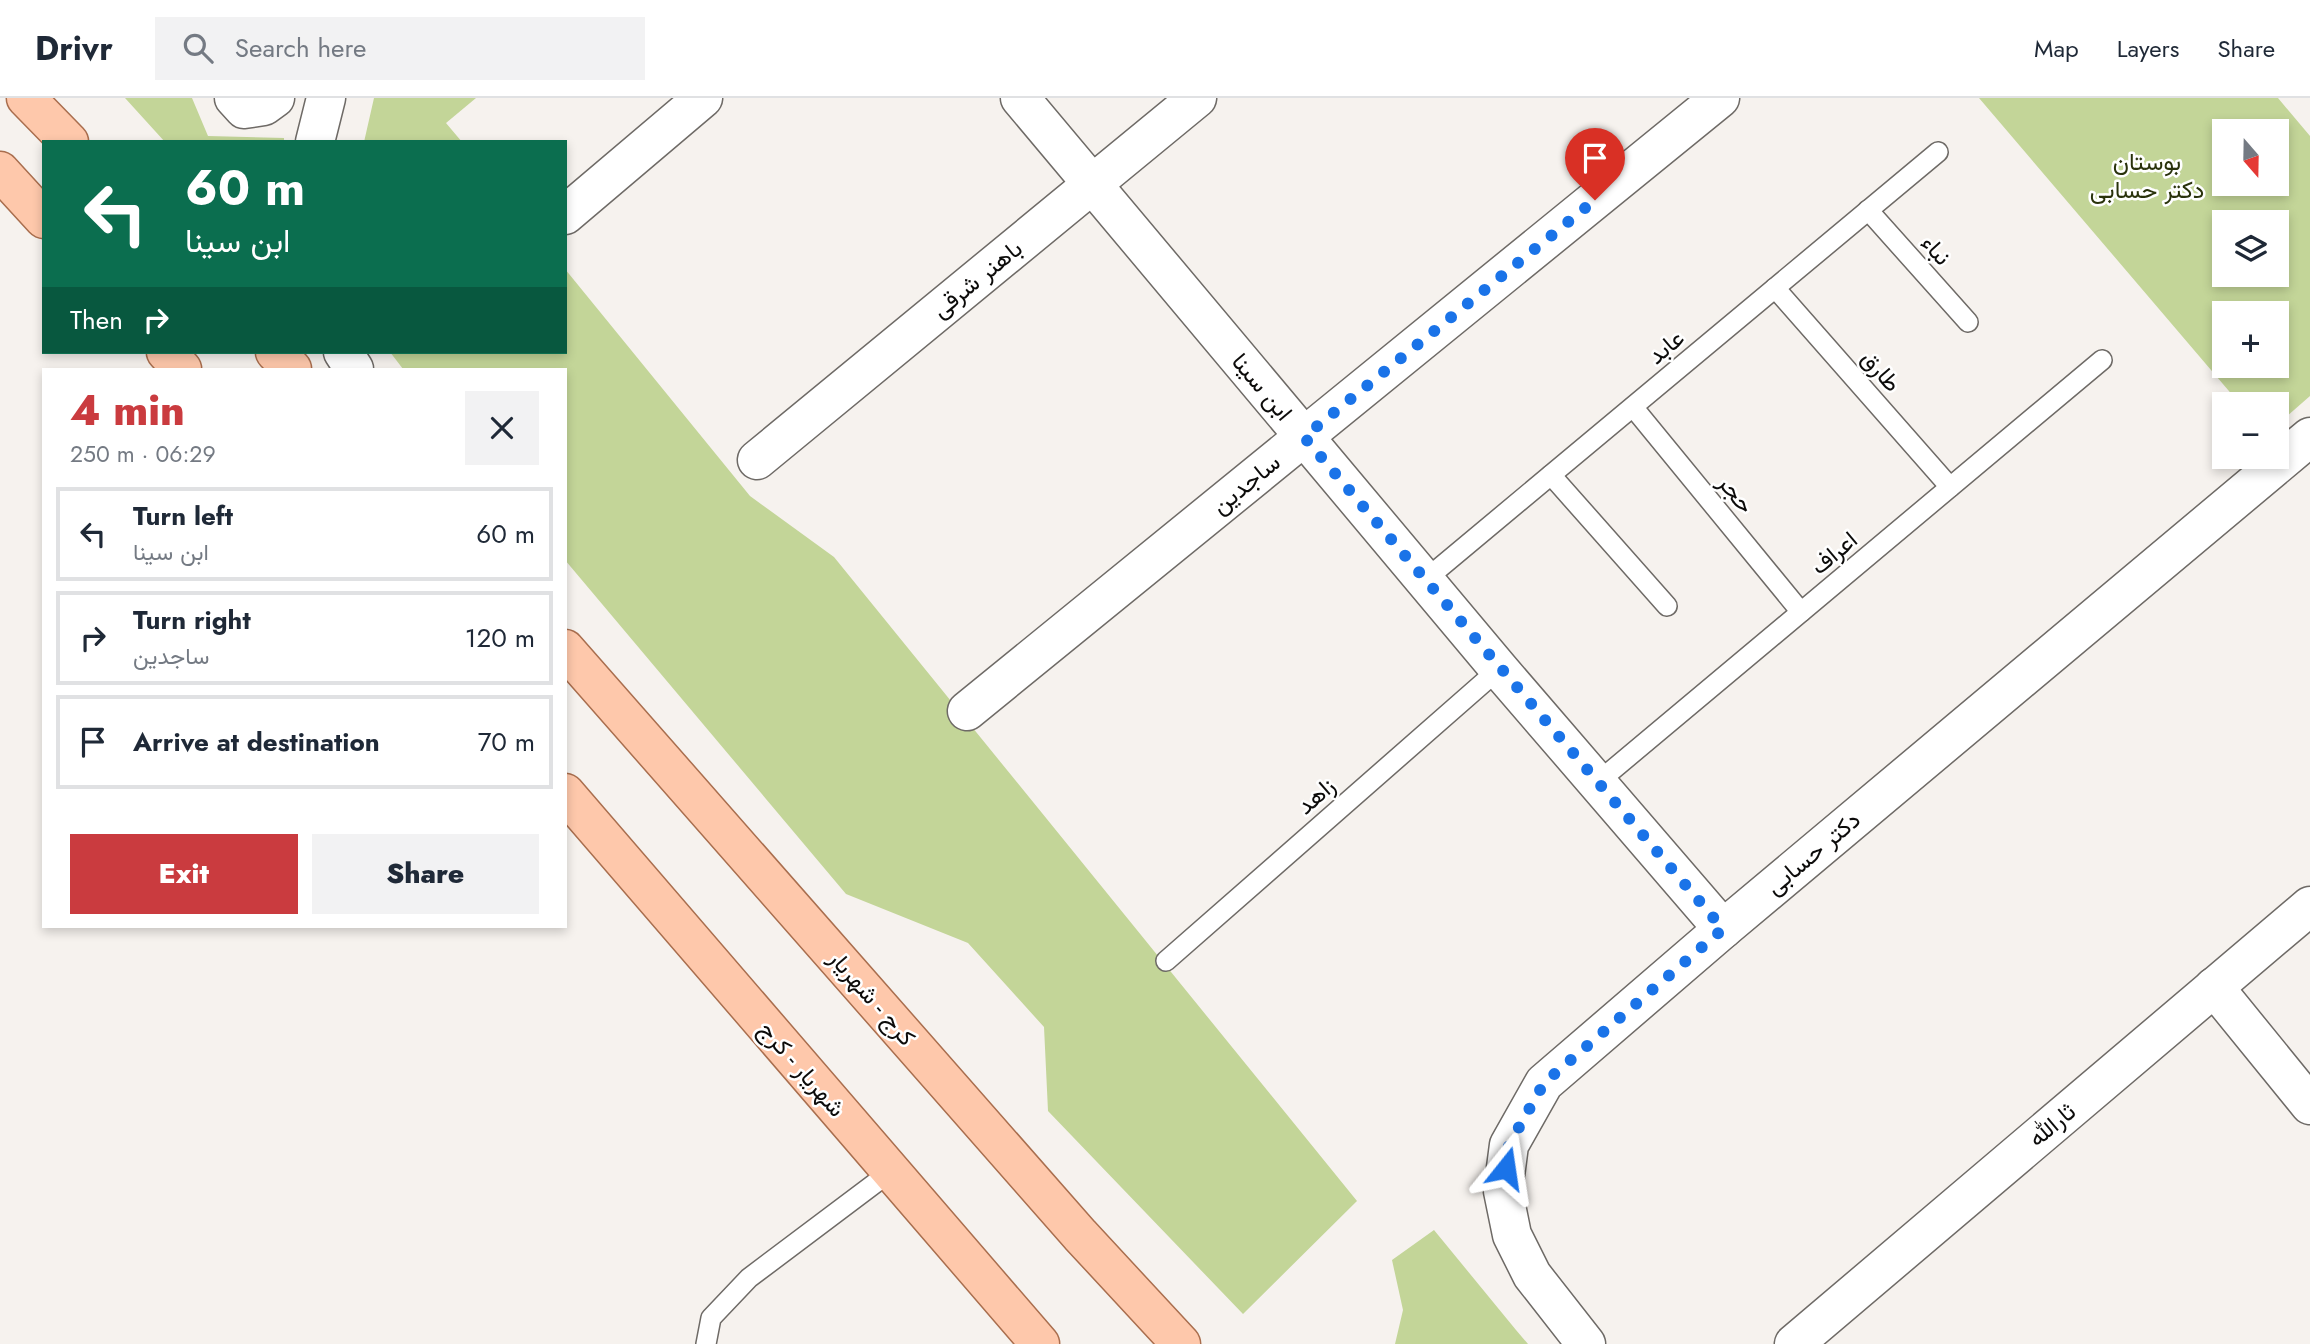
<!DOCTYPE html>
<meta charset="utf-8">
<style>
:root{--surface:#fff;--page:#f2f2f3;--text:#1f2937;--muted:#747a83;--line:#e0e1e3;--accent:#ca3b3f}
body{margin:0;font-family:Jost,Vazirmatn,sans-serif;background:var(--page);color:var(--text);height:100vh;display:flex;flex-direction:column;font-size:26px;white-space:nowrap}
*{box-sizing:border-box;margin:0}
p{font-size:23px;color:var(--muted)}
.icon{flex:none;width:38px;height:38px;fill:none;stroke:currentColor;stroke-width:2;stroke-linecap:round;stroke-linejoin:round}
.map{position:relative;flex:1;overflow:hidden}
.side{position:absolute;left:42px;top:270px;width:525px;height:560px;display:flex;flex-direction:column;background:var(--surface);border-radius:0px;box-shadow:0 4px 10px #0003}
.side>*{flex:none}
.guide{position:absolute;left:42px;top:42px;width:525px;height:214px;border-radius:0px;box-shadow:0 4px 10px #0003;background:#0b6e4f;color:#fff;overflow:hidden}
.needle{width:46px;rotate:160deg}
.buttons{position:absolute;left:2212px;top:21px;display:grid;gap:14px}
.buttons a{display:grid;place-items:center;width:77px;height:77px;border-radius:0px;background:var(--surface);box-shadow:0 4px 10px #0003;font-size:35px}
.pin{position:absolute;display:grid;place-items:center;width:60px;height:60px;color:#fff;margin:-72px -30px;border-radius:50% 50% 50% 0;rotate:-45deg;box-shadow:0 0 7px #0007}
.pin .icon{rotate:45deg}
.me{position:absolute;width:77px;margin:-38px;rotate:15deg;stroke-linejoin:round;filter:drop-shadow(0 0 5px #0008)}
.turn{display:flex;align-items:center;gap:24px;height:147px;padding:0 28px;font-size:32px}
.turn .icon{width:91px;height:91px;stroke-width:2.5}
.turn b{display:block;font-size:49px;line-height:60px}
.then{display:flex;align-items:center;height:66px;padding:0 28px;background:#0003;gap:14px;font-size:26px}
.round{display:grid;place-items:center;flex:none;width:74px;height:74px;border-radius:0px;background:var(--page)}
.headline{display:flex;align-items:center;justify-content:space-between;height:119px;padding:0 28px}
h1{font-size:42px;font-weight:800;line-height:52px;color:var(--accent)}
.button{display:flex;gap:14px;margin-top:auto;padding:14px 28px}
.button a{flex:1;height:80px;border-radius:0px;background:var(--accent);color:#fff;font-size:28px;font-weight:800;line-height:80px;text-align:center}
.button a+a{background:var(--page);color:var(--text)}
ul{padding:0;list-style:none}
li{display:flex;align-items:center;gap:21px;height:94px;margin:0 14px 10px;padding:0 14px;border:4px solid var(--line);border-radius:0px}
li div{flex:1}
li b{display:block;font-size:26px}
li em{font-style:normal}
header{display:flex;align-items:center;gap:42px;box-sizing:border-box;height:98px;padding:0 35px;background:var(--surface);border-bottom:2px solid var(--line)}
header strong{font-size:33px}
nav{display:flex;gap:38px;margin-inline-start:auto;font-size:24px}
.search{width:490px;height:63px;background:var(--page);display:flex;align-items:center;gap:18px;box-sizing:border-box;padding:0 24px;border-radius:0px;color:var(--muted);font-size:26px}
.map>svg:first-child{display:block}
</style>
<header>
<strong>Drivr</strong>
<div class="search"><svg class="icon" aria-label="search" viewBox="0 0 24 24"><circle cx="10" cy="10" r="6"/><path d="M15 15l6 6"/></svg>Search here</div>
<nav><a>Map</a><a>Layers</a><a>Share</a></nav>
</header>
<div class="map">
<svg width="2310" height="1246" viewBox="0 0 2310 1246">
<rect width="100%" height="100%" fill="#f6f2ee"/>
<g fill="#c3d598" fill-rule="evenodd">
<polygon points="125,0 192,0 208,38 284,40 284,44 165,44"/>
<polygon points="374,0 476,0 446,25 462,44 364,44"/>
<path d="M 1979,0 L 2278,0 L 2310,38 L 2310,298 L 2277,327 L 2277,306 L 2240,306 ZM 2224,33 L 2277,33 L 2277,86 L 2224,86 ZM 2224,124 L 2277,124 L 2277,177 L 2224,177 ZM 2224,215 L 2277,215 L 2277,268 L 2224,268 Z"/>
<polygon points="565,171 750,398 834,459 1357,1103 1243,1216 1048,1013 1044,929 968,845 846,796 565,462 565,271 403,271 390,254 565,254"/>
<polygon points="1434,1132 1516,1232 1528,1246 1395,1246 1403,1212 1392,1162"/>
</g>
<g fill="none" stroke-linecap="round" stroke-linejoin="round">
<g stroke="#6e6a66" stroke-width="22">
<g id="lane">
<polyline points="1868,112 1968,224"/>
<polyline points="1775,190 1950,389"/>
<polyline points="1633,309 1801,514"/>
<polyline points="1551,377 1667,508"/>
<polyline points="1425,482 1938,54"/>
<polyline points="1598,684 2102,262"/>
<polyline points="1166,863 1499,571"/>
<polyline points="706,1246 711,1220 749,1180 890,1074"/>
</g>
</g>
<g stroke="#6e6a66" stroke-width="41">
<g id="street">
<polyline points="1020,0 1499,571 1723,831"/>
<polyline points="565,117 703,0"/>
<polyline points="757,362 1197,0"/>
<polyline points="967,613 1720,0"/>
<polyline points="2214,889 2310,1007"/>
<polyline points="1794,1246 2310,808"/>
</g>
</g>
<g stroke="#6e6a66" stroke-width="41">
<g id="secondary">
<polyline points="234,0 244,11 264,8 275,0"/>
<polyline points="315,44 326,0"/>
<polyline points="343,254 354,271"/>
<polyline points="1586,1246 1532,1177 1512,1137 1503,1093 1509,1047 1544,985 1723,831 2310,339"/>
</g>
</g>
<g stroke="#a96e4e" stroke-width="41">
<g id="primary">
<polyline points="26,0 69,44"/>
<polyline points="0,73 44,121"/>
<polyline points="166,254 182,271"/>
<polyline points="275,254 292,271"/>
<polyline points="565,551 1080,1137 1181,1246"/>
<polyline points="565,695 1040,1246"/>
</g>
</g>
<use href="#lane" stroke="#fff" stroke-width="19"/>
<use href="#street" stroke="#fff" stroke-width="38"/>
<use href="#secondary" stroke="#fff" stroke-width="38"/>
<use href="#primary" stroke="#fec8ab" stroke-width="38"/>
</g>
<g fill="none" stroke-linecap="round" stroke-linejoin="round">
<polyline stroke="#1a73e8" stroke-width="12" stroke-dasharray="0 21.6" points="1506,1070 1509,1047 1544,985 1723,831 1304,339 1595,102"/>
</g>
<g text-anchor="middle" stroke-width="5" stroke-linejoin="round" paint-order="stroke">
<g font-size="24" fill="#29320b" stroke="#fff">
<text x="2147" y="72">بوستان<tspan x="2147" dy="28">دکتر حسابی</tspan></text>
</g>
<g font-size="24" fill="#0c0b0a" stroke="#fff">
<text transform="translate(1936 152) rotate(48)" y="8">نباء</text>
<text transform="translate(977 181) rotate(-39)" y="8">باهنر شرقی</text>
<text transform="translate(1666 249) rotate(-40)" y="8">عابد</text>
<text transform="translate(1881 273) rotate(49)" y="8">طارق</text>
<text transform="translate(1262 289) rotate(50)" y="8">ابن سینا</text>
<text transform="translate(1246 386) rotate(-39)" y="8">ساجدین</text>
<text transform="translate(1736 396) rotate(51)" y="8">حجر</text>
<text transform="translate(1834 455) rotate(-40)" y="8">اعراف</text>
<text transform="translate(1316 698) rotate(-41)" y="8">زاهد</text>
<text transform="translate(1813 755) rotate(-40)" y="8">دکتر حسابی</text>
<text transform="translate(872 900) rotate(49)" y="8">کرج - شهریار</text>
<text transform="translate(802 971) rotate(49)" y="8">شهریار - کرج</text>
<text transform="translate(2052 1027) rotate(-40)" y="8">ثارالله</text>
</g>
</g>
</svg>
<div class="buttons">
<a><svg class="needle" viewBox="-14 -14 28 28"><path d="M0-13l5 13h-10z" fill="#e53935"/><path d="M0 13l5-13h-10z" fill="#747a83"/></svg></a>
<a><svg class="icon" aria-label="layers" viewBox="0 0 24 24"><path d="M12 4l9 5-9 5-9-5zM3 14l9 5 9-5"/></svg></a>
<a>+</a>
<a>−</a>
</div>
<div class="pin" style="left:1595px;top:102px;background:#d93025"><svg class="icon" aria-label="arrive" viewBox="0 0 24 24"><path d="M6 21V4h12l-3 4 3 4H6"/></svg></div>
<svg class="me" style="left:1506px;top:1070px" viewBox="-20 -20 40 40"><path d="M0-17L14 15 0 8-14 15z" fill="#1a73e8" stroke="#fff" stroke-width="4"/></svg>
<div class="guide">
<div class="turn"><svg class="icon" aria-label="left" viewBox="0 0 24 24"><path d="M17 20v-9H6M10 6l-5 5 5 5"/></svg><div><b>60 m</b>ابن سینا</div></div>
<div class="then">Then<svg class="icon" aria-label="right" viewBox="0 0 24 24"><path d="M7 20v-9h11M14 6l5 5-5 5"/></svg></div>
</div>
<section class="side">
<div class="headline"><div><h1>4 min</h1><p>250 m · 06:29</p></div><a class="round"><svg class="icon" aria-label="close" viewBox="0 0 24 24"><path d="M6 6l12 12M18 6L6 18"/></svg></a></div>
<ul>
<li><svg class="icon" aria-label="left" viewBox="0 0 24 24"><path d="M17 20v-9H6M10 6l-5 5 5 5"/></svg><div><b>Turn left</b><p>ابن سینا</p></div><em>60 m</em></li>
<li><svg class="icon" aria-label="right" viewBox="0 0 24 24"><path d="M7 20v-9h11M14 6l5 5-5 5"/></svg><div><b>Turn right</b><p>ساجدین</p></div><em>120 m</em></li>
<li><svg class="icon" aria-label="arrive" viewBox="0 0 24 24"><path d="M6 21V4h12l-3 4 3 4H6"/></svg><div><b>Arrive at destination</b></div><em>70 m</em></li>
</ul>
<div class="button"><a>Exit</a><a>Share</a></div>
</section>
</div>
